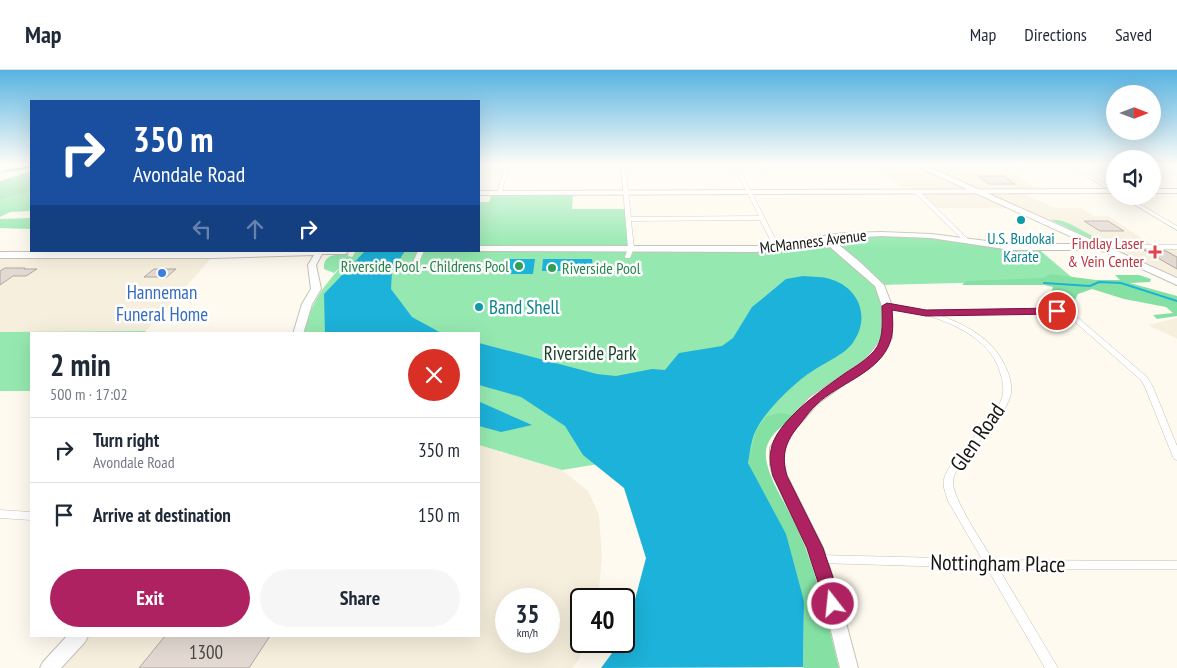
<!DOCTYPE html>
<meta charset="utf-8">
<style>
:root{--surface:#fff;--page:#f6f6f7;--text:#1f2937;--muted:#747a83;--line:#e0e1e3;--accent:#ae2261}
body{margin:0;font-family:"PT Sans Narrow",sans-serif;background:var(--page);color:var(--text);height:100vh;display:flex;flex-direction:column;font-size:19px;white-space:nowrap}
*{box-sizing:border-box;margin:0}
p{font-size:16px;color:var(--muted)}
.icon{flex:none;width:28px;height:28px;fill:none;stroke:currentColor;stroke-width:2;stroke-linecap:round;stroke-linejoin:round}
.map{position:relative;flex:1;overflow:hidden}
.side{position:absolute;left:30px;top:262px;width:450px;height:305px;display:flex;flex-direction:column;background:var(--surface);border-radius:0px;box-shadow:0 5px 20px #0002}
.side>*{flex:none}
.guide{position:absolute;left:30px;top:30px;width:450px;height:152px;border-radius:0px;box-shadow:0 5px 20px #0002;background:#1a4fa0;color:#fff;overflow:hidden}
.needle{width:32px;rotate:90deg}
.controls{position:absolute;left:1106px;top:15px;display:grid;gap:10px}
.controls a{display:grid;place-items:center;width:55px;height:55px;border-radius:50%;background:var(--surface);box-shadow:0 5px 20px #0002;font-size:25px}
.speed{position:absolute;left:495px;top:518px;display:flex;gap:10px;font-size:25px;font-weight:700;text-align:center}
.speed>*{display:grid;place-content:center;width:65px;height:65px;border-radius:50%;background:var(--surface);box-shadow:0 5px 20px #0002;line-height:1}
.speed small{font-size:12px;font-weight:400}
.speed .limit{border:2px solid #111;border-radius:8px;background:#fff;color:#111}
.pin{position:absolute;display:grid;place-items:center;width:42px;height:42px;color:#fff;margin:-21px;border:2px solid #fff;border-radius:50%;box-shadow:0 1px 5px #0007}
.me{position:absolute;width:55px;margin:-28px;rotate:344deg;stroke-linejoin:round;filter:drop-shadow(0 0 4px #0008)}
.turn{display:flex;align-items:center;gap:18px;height:105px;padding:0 20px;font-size:22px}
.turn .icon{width:65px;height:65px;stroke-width:2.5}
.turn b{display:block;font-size:35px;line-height:42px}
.lanes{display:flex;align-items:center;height:48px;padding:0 20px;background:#0003;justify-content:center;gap:25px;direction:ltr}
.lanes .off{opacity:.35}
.round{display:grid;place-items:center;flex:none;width:52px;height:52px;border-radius:26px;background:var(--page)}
.headline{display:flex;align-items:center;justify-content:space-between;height:85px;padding:0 20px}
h1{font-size:30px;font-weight:700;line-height:38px}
.primary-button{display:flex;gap:10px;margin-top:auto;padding:10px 20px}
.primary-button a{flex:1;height:58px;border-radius:30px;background:var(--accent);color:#fff;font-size:20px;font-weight:700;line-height:58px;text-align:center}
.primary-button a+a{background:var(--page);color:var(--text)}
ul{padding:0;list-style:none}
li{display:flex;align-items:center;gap:15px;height:65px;padding:0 20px;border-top:1px solid var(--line)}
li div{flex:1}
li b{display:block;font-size:19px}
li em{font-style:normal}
header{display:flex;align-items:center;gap:30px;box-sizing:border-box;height:70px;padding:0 25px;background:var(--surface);border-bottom:1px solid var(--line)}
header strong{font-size:24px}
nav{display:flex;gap:28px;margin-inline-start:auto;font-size:18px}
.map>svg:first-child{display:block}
</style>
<header>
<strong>Map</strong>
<nav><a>Map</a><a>Directions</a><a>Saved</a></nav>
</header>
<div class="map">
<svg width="1177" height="598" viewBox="0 0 1177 598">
<rect width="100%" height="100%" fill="#fefaef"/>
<g fill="#f6efdd" fill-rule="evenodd">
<polygon points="874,94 979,94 985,98 1008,99 1041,122 1019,122 1055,138 1081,138 1094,146 1108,146 1155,177 1170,177 1177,181 1177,212 1014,138 933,138 912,117 901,117"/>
<polygon points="0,185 214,185 146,261 0,262"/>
<polygon points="1177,248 1177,269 1148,255"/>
<path d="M 479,375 L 562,400 L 588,421 L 599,445 L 602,486 L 598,529 L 581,529 L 581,571 L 586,571 L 579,589 L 572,598 L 49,598 L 79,566 L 479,566 ZM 506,529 L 549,529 L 549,571 L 506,571 Z"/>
</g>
<g fill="#95e9b0">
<polygon points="31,122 31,141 10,142 0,147 0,130"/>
<path d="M 492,123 L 573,124 L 572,139 L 626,139 L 631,178 L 756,179 L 844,165 L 906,164 L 1036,177 L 1075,210 L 879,215 L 883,223 L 882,277 L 794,351 L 767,346 L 748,393 L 666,383 L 562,400 L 479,375 L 479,264 L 304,264 C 309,236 323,216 342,196 L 334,203 L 324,199 C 323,183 337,185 349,184 L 348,186 L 352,187 L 356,181 L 479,181 L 479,132 L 489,132 Z"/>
<polygon points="31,148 31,159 0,158 0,149"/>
<path d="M 1051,150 C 1066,147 1088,166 1104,171 C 1115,175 1128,167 1139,174 L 1100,173 Z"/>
<polygon points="146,261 143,264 31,264 31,321 0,321 0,262"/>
</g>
<g fill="#84e1a3">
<polygon points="31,101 31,122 0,130 0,111"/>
<polygon points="1050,204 1096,210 1120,210 1115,205 1139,205 1151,209 1150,212 1130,213 1177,226 1177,246 1157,249 1153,245 1173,243 1166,237 1124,229 1092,219 1078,224 1073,234 1050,226 1053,217 1044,215 962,215 966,211 1043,208"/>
<path d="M 781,343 L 794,346 C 783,356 768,365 766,381 C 764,398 779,423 787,438 C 814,486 826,545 839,598 L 803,598 L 804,531 L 748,393 L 756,360 L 767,346 Z"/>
</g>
<g fill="#1db2d9">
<polygon points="365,181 405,181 392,201 391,219 412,247 443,264 325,264 324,224"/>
<polygon points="506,189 535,189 533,204 503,204"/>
<polygon points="543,189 592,189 593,201 542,201"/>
<path d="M 803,206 C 813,207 823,206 833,210 C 859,219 870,247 854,271 C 846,284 826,292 814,300 C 796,311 766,340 756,360 C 751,369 750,383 748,393 L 786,464 L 804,531 L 803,597 L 601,598 L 621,571 L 624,571 L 646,488 L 624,418 L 583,385 L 565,356 L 521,327 L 479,315 L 479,273 L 597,304 L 616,306 L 652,299 L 665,300 L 679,283 L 722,276 L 733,268 L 752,237 L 762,229 L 786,209 Z"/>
<polygon points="479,332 480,332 532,355 501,362 479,356"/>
</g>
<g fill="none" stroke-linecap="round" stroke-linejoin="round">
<g stroke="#1db2d9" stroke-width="2">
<polyline points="0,102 31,97"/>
<polyline points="1044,213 1090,216 1099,212 1121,213 1177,231"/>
</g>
</g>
<g fill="#e3d9d2" stroke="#b1a8a1">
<polygon points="978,106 1004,106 1015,114 989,114"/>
<polygon points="1084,151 1108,151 1124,161 1100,161"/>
<polygon points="1144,180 1166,181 1177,187 1177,199"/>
<polygon points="5,198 25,198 24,199 37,199 26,206 13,206 0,215 0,201"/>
<polygon points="154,199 176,199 167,207 144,207"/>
<polygon points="165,566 270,566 249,598 139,598"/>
</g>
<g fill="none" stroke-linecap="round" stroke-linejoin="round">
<g stroke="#c5c1b6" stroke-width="1">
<g id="street">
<polygon points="506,94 510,94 501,123 497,124 497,123"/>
<polygon points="621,94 625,94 631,147 759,146 733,94 737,94 779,176 776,178 774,177 760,150 631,151 634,178 630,188 626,188 625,187 628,178"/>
<polygon points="1066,94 1071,94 1115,120 1115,123"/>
<polygon points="915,121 919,121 968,169 968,171 964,171 915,123"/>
<polygon points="1120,126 1126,126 1177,156 1177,160"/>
<polygon points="1100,175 1177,175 1177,179 1098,178 1097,177"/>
<polygon points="418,181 424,181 415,201 412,203 410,202 409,201"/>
<path d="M 887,234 L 926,241 L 1070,241 L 1147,307 L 1153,317 L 1177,376 L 1177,390 L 1174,389 L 1173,387 L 1145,317 L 1141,310 L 1066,244 L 939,245 C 964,254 992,268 1004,294 C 1009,303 1012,313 1011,323 C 1007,346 976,373 963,392 C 958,398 953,405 953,412 C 953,430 983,473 993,490 L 1177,491 L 1177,499 L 999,499 L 1058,598 L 1045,598 L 987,498 L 819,493 L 815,492 L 814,489 L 815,486 L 819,485 L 982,489 L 948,431 C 946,424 942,416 944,409 C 946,402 951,394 956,389 C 968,371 999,345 1003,324 C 1004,313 1001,304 997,294 C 985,268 953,253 926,245 C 913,241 898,240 885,237 L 884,236 L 885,235 Z"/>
<polygon points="0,440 31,442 31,450 0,448"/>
</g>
</g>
<g stroke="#c5c1b6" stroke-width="2">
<g id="secondary">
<polygon points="9,94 17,94 0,103 0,98"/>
<polygon points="1115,119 1115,123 479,125 479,121"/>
<rect x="1152" y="119" width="25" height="4"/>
<polygon points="881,162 931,164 1011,174 1100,174 1104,177 1100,180 1011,180 931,168 881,166 832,169 861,193 884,215 892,236 892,268 874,293 817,334 791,364 784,378 784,395 787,406 823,478 837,519 858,598 840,598 821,519 807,478 773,406 770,395 770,378 782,359 809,328 866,289 882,268 882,236 875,216 823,171 756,182 479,181 479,176 756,176 844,163"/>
<polygon points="252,181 349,181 345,184 322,184 316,195 321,219 312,234 303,264 293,264 302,234 311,219 308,195 314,185 214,188 0,188 0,182"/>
<polygon points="67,566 88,566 85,572 61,598 40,598 43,592"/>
</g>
</g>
<g stroke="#c5c1b6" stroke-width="2">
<polygon id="highway" points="912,94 922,94 1177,208 1177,215"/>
</g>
<use href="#street" fill="#fff" fill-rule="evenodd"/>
<use href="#secondary" fill="#fff" fill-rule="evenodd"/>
<use href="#highway" fill="#fff" fill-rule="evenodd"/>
</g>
<linearGradient id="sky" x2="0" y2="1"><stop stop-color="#57b3e2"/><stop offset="0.53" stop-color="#fffdf8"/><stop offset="1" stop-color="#fffdf8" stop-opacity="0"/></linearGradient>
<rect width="1177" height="178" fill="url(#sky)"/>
<path fill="#ae2261" stroke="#71163f" d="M 887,233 L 926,240 L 1057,238 L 1062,241 L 1057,244 L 926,246 L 892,240 C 893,252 894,265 888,277 C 875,304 838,314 817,334 C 810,340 805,348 800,354 C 785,372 781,385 787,406 L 823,478 L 842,534 L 839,540 L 833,542 L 827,540 L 825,534 L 807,478 L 773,406 C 771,398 769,389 771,380 C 775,352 823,319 844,304 C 856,296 869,289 877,277 C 884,265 882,249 882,236 Z"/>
<g fill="#0f9aa8" stroke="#fff" stroke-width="2">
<circle cx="1021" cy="150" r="5"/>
<circle cx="479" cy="237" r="5"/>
</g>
<path fill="#e0444e" stroke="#fff" stroke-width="2" d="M1152.5 174.5h5v5h5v5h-5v5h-5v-5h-5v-5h5z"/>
<g fill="#2e9e5b" stroke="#fff" stroke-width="2">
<circle cx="519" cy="196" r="5"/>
<circle cx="552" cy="198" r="5"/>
</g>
<circle fill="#3f7fe0" stroke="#fff" stroke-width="2" cx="162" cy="203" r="5"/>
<g text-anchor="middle" stroke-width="5" stroke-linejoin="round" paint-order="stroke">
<g font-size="16" fill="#0d838f" stroke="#fff">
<text x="1021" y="174">U.S. Budokai<tspan x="1021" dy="18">Karate</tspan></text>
</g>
<g font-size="16" fill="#181613" stroke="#fff">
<text transform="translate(813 171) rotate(-7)" y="6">McManness Avenue</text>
</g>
<g font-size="16" fill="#be3a42" stroke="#fff" text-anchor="end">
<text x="1144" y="179">Findlay Laser<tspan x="1144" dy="18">&amp; Vein Center</tspan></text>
</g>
<g font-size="16" fill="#27864d" stroke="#fff" text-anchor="end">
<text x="509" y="202">Riverside Pool - Childrens Pool</text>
<text x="562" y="204" text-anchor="start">Riverside Pool</text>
</g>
<g font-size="19" fill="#366cbe" stroke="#fff">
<text x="162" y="229">Hanneman<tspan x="162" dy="22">Funeral Home</tspan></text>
</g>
<g font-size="19" fill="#0d838f" stroke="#fff" text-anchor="start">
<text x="489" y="244">Band Shell</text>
</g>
<g font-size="19" fill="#183f27" stroke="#fff">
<text x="590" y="290">Riverside Park</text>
</g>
<g font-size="19" fill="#4b4743">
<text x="206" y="589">1300</text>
</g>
<g font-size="22" fill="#181613" stroke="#fff">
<text transform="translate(977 367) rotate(-55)" y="8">Glen Road</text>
<text transform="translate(998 493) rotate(1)" y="8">Nottingham Place</text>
</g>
</g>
</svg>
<div class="controls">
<a><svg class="needle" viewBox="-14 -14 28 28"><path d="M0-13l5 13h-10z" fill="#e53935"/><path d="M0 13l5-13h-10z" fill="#747a83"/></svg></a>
<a><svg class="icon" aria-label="sound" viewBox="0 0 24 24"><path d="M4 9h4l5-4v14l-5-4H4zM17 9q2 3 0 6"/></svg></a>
</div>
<div class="speed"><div>35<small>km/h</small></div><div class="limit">40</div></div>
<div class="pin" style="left:1057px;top:241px;background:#d93025"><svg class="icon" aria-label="arrive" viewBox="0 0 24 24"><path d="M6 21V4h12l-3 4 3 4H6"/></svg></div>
<svg class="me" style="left:833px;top:534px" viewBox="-20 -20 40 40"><circle r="17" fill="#ae2261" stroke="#fff" stroke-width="3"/><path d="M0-11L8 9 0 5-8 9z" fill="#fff"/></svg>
<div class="guide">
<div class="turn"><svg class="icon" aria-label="right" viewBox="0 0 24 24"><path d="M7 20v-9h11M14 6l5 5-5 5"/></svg><div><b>350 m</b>Avondale Road</div></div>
<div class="lanes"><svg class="icon off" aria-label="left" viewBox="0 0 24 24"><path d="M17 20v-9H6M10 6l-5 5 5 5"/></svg><svg class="icon off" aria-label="ahead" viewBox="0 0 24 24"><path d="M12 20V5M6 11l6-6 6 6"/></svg><svg class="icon" aria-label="right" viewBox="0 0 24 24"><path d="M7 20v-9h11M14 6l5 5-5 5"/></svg></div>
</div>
<section class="side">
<div class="headline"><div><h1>2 min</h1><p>500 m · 17:02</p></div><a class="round" style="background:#d93025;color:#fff"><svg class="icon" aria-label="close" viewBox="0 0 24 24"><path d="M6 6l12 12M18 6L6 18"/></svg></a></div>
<ul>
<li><svg class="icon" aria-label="right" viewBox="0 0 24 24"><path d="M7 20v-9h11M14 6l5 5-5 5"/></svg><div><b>Turn right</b><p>Avondale Road</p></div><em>350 m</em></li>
<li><svg class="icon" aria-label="arrive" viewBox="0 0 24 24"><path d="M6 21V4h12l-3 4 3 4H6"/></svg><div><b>Arrive at destination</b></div><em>150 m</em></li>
</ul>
<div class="primary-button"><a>Exit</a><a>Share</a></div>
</section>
</div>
